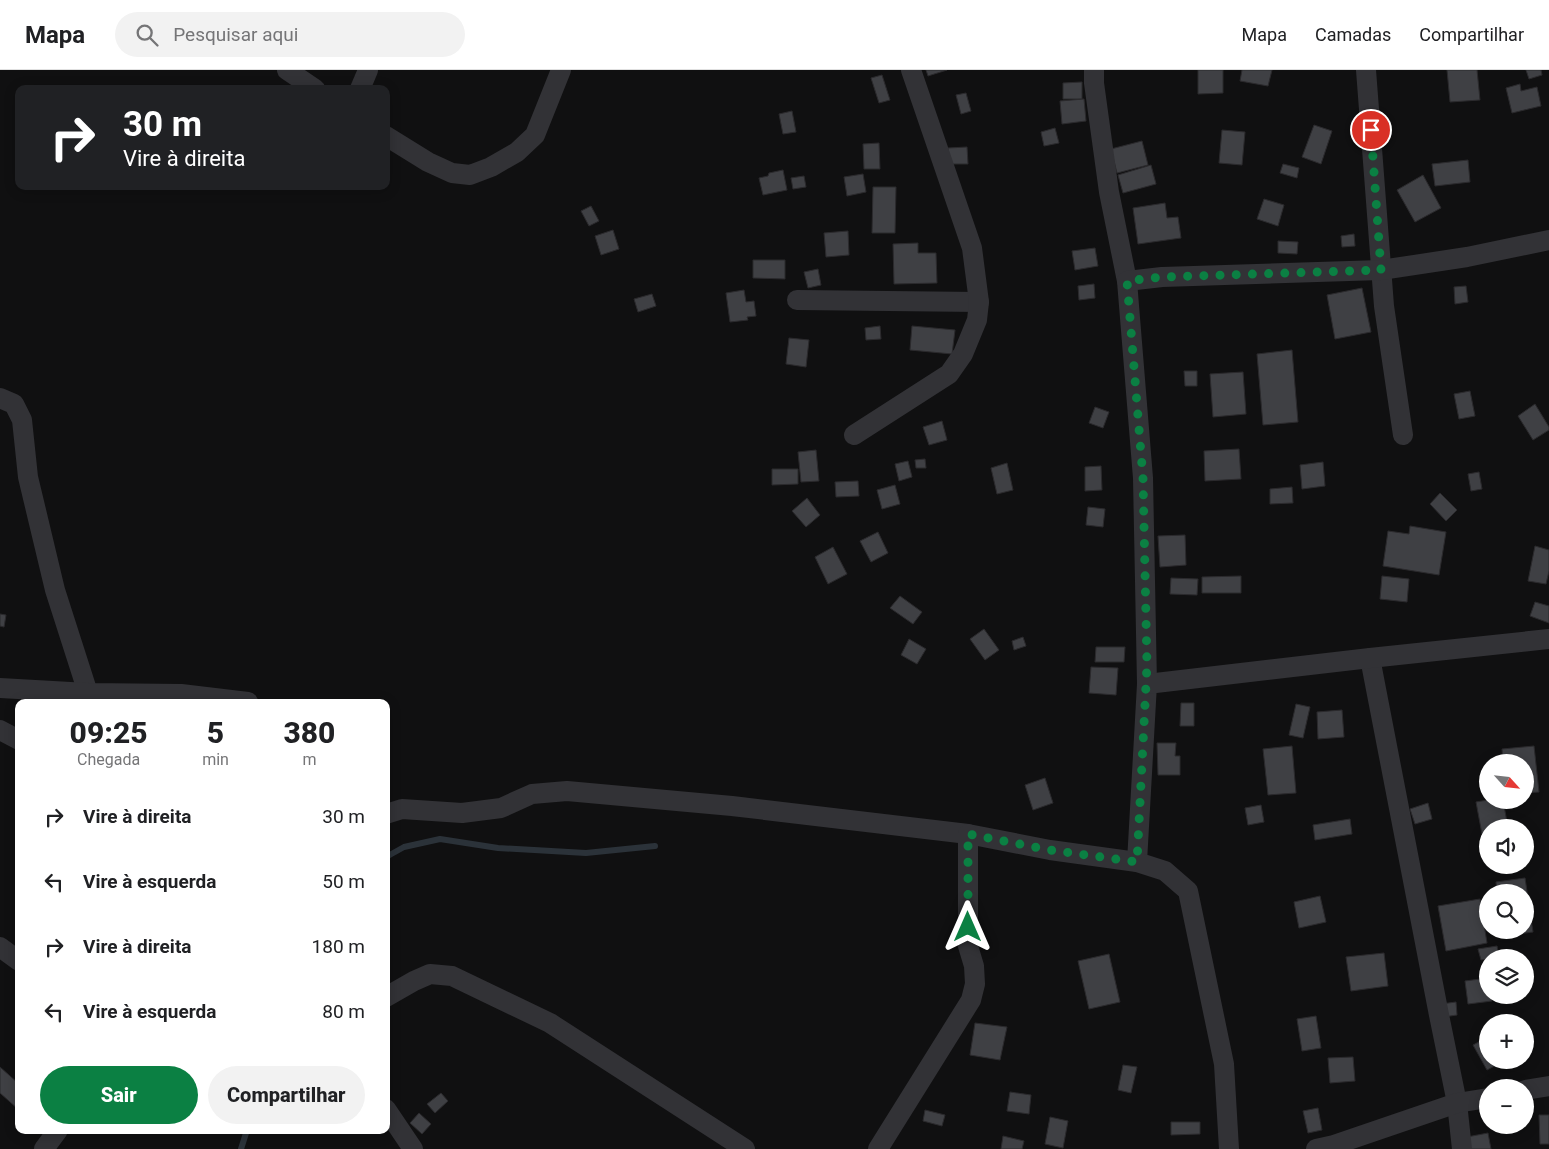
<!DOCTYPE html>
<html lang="pt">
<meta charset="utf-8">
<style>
:root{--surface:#fff;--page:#f2f2f2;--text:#202124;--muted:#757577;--line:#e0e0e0;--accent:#0b8043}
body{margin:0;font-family:Roboto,sans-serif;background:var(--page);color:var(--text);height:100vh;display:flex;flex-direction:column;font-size:19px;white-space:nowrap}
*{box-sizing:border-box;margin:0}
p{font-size:16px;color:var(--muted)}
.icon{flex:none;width:28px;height:28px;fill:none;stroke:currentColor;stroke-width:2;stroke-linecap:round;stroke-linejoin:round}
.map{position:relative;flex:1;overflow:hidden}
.details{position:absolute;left:15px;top:629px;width:375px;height:435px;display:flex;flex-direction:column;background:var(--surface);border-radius:10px;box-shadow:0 2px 12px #0003}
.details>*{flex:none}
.top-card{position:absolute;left:15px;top:15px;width:375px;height:105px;border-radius:10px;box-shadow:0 2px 12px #0003;background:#202124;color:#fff;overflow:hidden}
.needle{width:32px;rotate:117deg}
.tools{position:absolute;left:1479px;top:684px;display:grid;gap:10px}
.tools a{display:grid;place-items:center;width:55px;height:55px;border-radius:50%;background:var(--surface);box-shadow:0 2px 12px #0003;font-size:25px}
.pin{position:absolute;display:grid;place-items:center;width:42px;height:42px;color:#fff;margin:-21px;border:2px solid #fff;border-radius:50%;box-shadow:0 1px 5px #0007}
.me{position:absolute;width:55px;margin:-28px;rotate:0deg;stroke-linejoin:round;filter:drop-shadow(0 0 4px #0008)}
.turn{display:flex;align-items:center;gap:18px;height:105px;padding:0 25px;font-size:22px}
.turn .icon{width:65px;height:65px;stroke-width:2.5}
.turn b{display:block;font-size:35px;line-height:42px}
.eta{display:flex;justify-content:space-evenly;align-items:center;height:85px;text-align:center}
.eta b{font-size:30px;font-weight:800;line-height:35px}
.action{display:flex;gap:10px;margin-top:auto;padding:10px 25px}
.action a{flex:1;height:58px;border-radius:30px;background:var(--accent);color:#fff;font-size:20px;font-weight:800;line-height:58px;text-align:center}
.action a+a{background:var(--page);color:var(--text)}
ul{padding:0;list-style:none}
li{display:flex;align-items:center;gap:15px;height:65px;padding:0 25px}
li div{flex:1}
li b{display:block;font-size:19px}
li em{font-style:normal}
header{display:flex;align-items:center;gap:30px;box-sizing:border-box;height:70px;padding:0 25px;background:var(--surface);border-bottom:1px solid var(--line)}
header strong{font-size:24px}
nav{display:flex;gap:28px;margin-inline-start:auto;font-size:18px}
.search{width:350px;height:45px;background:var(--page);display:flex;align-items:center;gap:12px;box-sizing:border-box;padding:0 18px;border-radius:28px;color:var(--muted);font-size:19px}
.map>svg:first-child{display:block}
</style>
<header>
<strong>Mapa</strong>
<div class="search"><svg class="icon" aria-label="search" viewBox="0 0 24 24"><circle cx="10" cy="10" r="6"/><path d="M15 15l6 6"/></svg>Pesquisar aqui</div>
<nav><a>Mapa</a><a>Camadas</a><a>Compartilhar</a></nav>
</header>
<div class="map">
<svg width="1549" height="1079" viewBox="0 0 1549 1079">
<rect width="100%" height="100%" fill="#101011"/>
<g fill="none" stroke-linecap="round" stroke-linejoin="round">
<g stroke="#2b3239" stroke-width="6">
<polyline points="386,787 404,777 440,769 498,778 586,783 655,776"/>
<polyline points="241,1079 247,1060"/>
</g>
</g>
<g fill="#3f4044" stroke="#2b2a2d">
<polygon points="926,0 947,0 928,6"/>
<polygon points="1198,0 1223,0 1223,23 1198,24"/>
<polygon points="1242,0 1272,0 1268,16 1240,11"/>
<polygon points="1447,0 1477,0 1480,30 1450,32"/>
<polygon points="1526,0 1541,0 1542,5 1529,9"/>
<polygon points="882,5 890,30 879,33 871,8"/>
<polygon points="1082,12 1082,29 1063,29 1063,13"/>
<polygon points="1520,14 1521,21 1537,17 1541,36 1512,43 1506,18"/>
<polygon points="966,23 971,41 961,44 956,25"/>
<polygon points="1084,29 1086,51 1062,54 1060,31"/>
<polygon points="792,41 796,62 783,64 779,44"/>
<polygon points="1314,55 1332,61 1321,94 1302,87"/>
<polygon points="1055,58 1059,73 1044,76 1041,62"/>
<polygon points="1222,60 1245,62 1242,95 1219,93"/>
<polygon points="1142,71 1148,95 1117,103 1111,79"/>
<polygon points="879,73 880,99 864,99 863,74"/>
<polygon points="967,77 968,94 949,94 948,78"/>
<polygon points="1468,90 1470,112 1435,116 1432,94"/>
<polygon points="1283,94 1299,98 1297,108 1280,103"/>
<polygon points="1151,95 1156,114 1123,123 1118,105"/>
<polygon points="783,100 787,120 763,125 759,108 768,106 769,103"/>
<polygon points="863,104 866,122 847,126 844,107"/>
<polygon points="1423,105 1441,138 1415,152 1397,120"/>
<polygon points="804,106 806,117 793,119 791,108"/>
<polygon points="873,117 896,117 895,163 872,163"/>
<polygon points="1264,129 1284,135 1278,156 1257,149"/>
<polygon points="1165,133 1167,148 1178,147 1181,168 1138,174 1133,138"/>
<polygon points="591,136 599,151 589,156 581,141"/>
<polygon points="613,160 619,179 601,185 595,166"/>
<polygon points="848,161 849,185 826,187 824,163"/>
<polygon points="1354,164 1355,176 1342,177 1341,166"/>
<polygon points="1278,171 1298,172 1297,184 1278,183"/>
<polygon points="918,173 918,183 936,183 937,213 894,214 893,174"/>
<polygon points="1095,178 1098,196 1075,200 1072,181"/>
<polygon points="753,190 785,190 785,209 753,208"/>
<polygon points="818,199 821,215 808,218 804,202"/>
<polygon points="1094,214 1095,228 1079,230 1078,216"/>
<polygon points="1466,216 1468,232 1455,234 1454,217"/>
<polygon points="1362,218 1371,262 1335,269 1327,225"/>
<polygon points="744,220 746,232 754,231 756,246 747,247 748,250 730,252 726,223"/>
<polygon points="652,224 656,236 638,242 634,229"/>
<polygon points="880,256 881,269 866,270 865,258"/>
<polygon points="912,256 955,260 952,284 910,280"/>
<polygon points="789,268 809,270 806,297 786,294"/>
<polygon points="1292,280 1298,352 1263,355 1257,284"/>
<polygon points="1184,301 1197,301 1197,316 1185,316"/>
<polygon points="1243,302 1246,344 1213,347 1210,304"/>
<polygon points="1470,321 1475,346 1459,349 1454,324"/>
<polygon points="1535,334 1549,357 1549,360 1533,370 1518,346"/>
<polygon points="1095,337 1109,342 1103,358 1089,353"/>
<polygon points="942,351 947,370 929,375 923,357"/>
<polygon points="1239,379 1241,409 1205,411 1204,381"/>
<polygon points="816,380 819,411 801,412 798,382"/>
<polygon points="925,389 926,398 916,398 915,390"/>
<polygon points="908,391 912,407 899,411 895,394"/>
<polygon points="1323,392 1325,416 1302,419 1300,395"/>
<polygon points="1007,393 1013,420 997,424 991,398"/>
<polygon points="1101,396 1102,420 1085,421 1085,397"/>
<polygon points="772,399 798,399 798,414 772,415"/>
<polygon points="1479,402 1482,419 1471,421 1468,404"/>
<polygon points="858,411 859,426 836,427 835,412"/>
<polygon points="895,415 900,434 882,439 877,420"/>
<polygon points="1292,417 1293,433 1270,434 1270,419"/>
<polygon points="1440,423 1457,440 1446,451 1430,434"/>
<polygon points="807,428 820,445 806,457 792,441"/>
<polygon points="1088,437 1105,439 1103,457 1086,455"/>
<polygon points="1410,456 1446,462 1439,505 1383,496 1388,461 1409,464"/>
<polygon points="878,462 888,483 871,492 860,471"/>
<polygon points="1185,465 1186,495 1160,497 1158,466"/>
<polygon points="1535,476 1549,480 1549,501 1546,514 1528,511"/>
<polygon points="833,477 847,504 828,514 815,487"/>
<polygon points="1241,506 1241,523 1202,523 1202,507"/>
<polygon points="1382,506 1409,509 1407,532 1380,529"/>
<polygon points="1171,508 1198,509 1197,525 1170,524"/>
<polygon points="900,526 922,542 913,554 890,538"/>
<polygon points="1535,532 1549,536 1549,553 1530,546"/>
<polygon points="0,544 6,545 4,557 0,556"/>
<polygon points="984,559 999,580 985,590 970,569"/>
<polygon points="1023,567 1026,576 1014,580 1012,571"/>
<polygon points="909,569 926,579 917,594 901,585"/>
<polygon points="1096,577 1125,577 1124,592 1095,592"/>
<polygon points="1091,597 1118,598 1116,625 1089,623"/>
<polygon points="1181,633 1194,633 1194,656 1180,656"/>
<polygon points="1296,634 1310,637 1303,668 1289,665"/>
<polygon points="1342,640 1344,667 1318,669 1317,642"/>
<polygon points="1157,673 1176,673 1175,686 1180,686 1180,705 1158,705"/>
<polygon points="1292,676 1296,723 1268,725 1263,679"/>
<polygon points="1534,676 1539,722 1525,723 1525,692 1503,692 1502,679"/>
<polygon points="1045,708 1053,733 1033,740 1025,715"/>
<polygon points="1488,730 1503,730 1508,758 1488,758 1488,763 1482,764 1476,732"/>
<polygon points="1428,733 1432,749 1415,754 1410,739"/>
<polygon points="1261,735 1264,752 1248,755 1245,738"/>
<polygon points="1350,749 1352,764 1315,770 1313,755"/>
<polygon points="1525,808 1533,862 1503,866 1503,860 1525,860 1525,822 1497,822 1496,812"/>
<polygon points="1320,826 1326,852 1299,858 1294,832"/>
<polygon points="1480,829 1487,873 1446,881 1438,836"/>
<polygon points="1497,876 1499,887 1488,888 1488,889 1481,890 1478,879"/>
<polygon points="1384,883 1388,916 1351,921 1346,887"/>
<polygon points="1109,884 1120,932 1089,939 1078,891"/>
<polygon points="1488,908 1488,925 1491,925 1492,931 1468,934 1465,911"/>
<polygon points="1456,932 1457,945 1443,947 1441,934"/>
<polygon points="1316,946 1321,978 1302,981 1297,949"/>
<polygon points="1505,946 1508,952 1494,952"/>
<polygon points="975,953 1007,957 1000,990 970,985"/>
<polygon points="1488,967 1488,990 1506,990 1487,1000 1473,975"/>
<polygon points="1353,987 1355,1011 1330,1013 1328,988"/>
<polygon points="1123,995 1137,997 1131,1023 1118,1020"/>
<polygon points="0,997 19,1014 19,1040 0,1023"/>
<polygon points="1010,1022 1031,1025 1029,1044 1007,1041"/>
<polygon points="441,1023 448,1031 435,1043 427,1034"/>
<polygon points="1318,1038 1322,1060 1308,1063 1303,1041"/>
<polygon points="925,1040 945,1045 942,1056 923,1051"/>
<polygon points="419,1043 431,1054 422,1064 410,1053"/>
<polygon points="1539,1045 1549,1045 1549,1074 1540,1074"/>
<polygon points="1050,1047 1068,1051 1063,1078 1045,1074"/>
<polygon points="1171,1052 1200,1052 1200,1064 1171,1065"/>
<polygon points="1488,1063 1491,1079 1469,1079 1467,1067"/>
<polygon points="1003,1066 1024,1071 1022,1079 1001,1079"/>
</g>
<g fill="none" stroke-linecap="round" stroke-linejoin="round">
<g stroke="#323236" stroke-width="20">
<polyline points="287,0 315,19"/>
<polyline points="1094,0 1094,13 1109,122 1127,211 1143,408 1147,614 1137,792"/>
<polyline points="1366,0 1384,236 1403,365"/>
<polyline points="360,19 368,0"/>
<polyline points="386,66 428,92 452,103 470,105 491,97 517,82 535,65 561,0"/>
<polyline points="1127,211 1162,207 1381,200 1467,187 1549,170"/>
<polyline points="797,230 979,232"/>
<polyline points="0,328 14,334 22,350 28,407 55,520 88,623"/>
<polyline points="854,365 949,304 963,284 977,250 979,232 972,178 911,0"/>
<polyline points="1370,588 1439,945 1457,1033 1462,1079"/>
<polyline points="1147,614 1370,588 1549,569"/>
<polyline points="0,618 88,623 181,624 248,632"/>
<polyline points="0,660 19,670"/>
<polyline points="386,744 402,739 462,743 501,738 532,724 567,721 732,736 968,764 1050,780 1137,792 1165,801 1188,821 1224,994 1229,1079"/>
<polyline points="0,877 19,891"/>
<polyline points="386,927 414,911 430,904 452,906 550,953 745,1079"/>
<polyline points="1525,1020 1549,1016"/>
<polyline points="386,1039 413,1079"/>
<polyline points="44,1079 58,1060"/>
<polyline points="878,1079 971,930 975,914 974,896 968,876 968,764"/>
<polyline points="1316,1079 1334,1075 1457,1033 1488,1028"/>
</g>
</g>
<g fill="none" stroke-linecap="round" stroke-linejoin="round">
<polyline stroke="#0b8043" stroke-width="9" stroke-dasharray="0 16.2" points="968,857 968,764 1050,780 1137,792 1147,595 1143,408 1127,211 1162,207 1381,200 1371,60"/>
</g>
</svg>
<div class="tools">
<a><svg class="needle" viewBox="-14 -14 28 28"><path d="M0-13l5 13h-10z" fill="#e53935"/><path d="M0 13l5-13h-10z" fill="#757577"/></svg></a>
<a><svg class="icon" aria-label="sound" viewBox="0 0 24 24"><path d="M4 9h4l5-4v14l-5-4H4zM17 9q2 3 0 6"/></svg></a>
<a><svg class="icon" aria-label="search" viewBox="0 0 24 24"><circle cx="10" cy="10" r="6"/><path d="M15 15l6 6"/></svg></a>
<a><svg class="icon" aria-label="layers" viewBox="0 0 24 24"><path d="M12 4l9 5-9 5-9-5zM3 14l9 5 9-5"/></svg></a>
<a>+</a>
<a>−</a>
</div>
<div class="pin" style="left:1371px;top:60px;background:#d93025"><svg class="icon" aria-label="arrive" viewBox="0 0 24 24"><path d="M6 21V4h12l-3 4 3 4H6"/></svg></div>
<svg class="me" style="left:968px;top:857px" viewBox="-20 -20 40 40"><path d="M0-17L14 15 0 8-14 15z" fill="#0b8043" stroke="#fff" stroke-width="4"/></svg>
<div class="top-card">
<div class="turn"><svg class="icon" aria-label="right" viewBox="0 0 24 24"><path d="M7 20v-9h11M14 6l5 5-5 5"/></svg><div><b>30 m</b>Vire à direita</div></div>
</div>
<section class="details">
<div class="eta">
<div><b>09:25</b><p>Chegada</p></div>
<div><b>5</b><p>min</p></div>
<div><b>380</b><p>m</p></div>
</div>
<ul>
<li><svg class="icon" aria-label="right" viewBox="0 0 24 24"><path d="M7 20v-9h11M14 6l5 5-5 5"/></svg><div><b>Vire à direita</b></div><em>30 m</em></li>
<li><svg class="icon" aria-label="left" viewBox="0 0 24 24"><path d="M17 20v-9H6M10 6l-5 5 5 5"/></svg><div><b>Vire à esquerda</b></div><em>50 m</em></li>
<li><svg class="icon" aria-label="right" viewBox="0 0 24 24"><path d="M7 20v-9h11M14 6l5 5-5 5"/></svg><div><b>Vire à direita</b></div><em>180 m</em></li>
<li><svg class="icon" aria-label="left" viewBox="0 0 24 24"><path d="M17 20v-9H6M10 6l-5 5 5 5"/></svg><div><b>Vire à esquerda</b></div><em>80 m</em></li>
</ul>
<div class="action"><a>Sair</a><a>Compartilhar</a></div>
</section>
</div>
